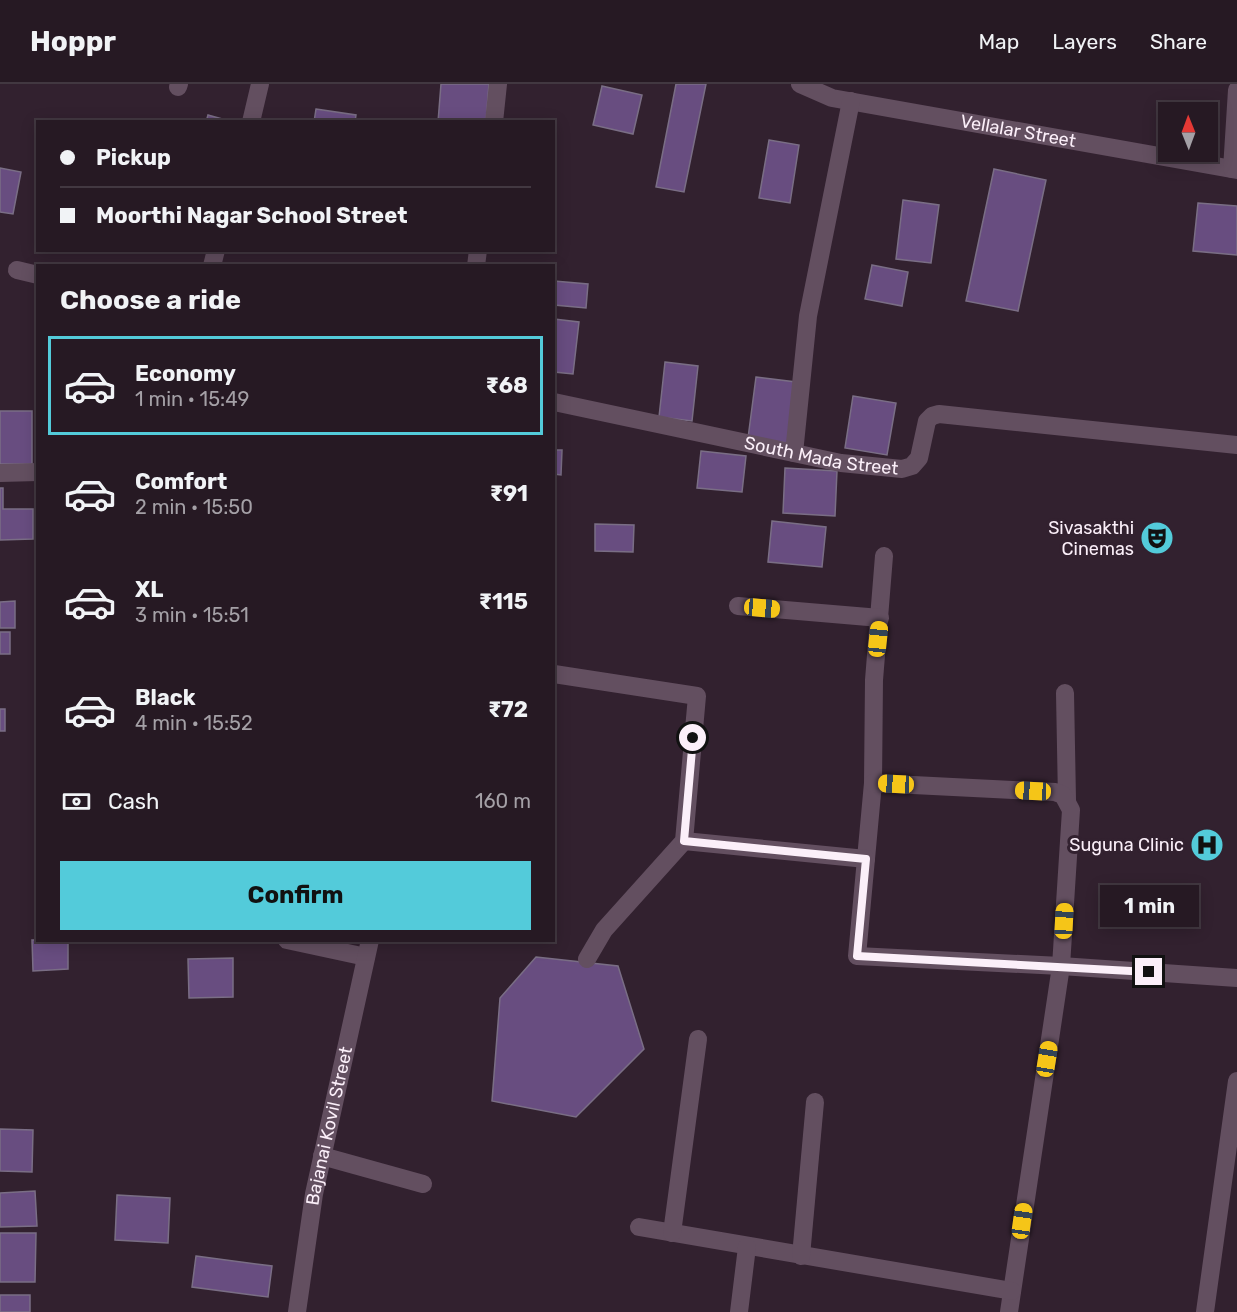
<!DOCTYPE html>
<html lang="en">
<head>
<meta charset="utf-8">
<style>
	:root { --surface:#261923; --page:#322630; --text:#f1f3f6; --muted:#a4a0a6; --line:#423841; --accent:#53cbda }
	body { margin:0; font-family:Rubik,sans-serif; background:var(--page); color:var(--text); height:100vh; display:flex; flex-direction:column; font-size:22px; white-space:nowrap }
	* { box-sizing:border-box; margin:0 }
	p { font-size:20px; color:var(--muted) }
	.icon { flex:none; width:33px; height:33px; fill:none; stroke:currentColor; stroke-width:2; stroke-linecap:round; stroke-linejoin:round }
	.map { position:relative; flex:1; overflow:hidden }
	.details { position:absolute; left:36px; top:180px; width:519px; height:678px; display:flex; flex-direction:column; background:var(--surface); border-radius:0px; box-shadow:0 3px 15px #0003,0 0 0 2px var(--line) }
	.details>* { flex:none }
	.guide { position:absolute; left:36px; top:36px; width:519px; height:132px; border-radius:0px; box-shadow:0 3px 15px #0003,0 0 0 2px var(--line); display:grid; align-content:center; height:132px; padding:0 24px; background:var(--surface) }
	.needle { width:39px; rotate:359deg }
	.buttons { position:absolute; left:1158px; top:18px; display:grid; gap:12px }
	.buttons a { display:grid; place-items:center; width:60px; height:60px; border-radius:0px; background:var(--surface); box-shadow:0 3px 15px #0003,0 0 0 2px var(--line); font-size:30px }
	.end { position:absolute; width:27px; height:27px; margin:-14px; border:8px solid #fbeff9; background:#111; box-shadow:0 0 0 3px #111 }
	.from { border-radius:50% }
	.bubble { position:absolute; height:42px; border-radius:0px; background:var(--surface); box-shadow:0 3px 15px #0003,0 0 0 2px var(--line); font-size:20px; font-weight:700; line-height:42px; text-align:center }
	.car { position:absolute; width:18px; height:36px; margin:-18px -9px; border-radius:8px; box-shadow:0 0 4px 2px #0007; background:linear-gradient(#f5c518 24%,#345 0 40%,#f5c518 0 76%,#345 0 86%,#f5c518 0) }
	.guide b { display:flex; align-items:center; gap:21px; height:57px; font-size:22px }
	.guide b+b { border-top:2px solid var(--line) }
	.guide i { width:15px; height:15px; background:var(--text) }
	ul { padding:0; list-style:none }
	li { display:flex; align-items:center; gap:18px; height:99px; margin:0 12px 9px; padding:0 12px; border:3px solid transparent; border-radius:0px }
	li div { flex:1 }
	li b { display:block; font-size:22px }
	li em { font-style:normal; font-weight:700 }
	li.on { border-color:var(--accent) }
	li>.icon { width:54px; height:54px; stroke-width:1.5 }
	h2 { padding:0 24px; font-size:27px; line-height:72px }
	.pay { display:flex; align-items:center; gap:15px; height:66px; padding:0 24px; font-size:22px }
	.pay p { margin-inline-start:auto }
	.action { display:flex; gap:12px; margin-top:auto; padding:12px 24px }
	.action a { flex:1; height:69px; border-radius:0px; background:var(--accent); color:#111; font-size:24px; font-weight:700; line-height:69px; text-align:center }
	header { display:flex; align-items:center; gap:36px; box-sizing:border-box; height:84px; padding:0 30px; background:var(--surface); border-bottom:2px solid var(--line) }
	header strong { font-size:28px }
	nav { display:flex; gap:33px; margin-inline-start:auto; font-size:21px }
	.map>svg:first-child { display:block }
	.building { fill:#684d80; stroke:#7a6e85; stroke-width:1.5 }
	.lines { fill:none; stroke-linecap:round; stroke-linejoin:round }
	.street { stroke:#634f60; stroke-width:18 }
	.route { stroke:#fbeff9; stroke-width:8 }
	.labels { text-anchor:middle; stroke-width:6; stroke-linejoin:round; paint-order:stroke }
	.street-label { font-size:18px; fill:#fbeff9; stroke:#32212f }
	.poi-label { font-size:18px; fill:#fbeff9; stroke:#32212f; text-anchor:end }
</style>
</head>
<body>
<header>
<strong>Hoppr</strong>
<nav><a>Map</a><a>Layers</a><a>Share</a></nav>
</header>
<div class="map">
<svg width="1237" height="1228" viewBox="0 0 1237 1228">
	<rect width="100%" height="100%" fill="#32212f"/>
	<path class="building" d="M441 0H489L486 38H438Z
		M676 0H706L684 108 656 103Z
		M602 2 642 11 633 50 593 41Z
		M316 25 356 31 355 38H314Z
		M208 31 233 38H206Z
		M769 56 799 61 790 119 759 114Z
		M0 84 21 88 13 130 0 128Z
		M994 85 1046 96 1018 227 966 217Z
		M903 116 939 121 931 179 896 175Z
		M1198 119 1237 122V171L1193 167Z
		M872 181 908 188 902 222 865 215Z
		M554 197 588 200 586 224 554 221Z
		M554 235 579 238 573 290 554 288Z
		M665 278 698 282 692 337 659 333Z
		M756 293 796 298 788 359 748 354Z
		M853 312 896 319 887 371 845 364Z
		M0 327H32V380H0Z
		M554 366H562L561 391 554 390Z
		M701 367 746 372 742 408 697 404Z
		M785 384 837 387 835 432 783 429Z
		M0 404H3V425H33V455L0 456Z
		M772 437 826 443 822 483 768 478Z
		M595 440 634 441 633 468 595 467Z
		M15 517V544H0V518Z
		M0 548H10V570H0Z
		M0 625H5V647H0Z
		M32 856H68V885L33 887Z
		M536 873 618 882 644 965 576 1033 492 1017 500 914Z
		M233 874V913L189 914 188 875Z
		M0 1045 33 1046 32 1088 0 1087Z
		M35 1107 37 1142 0 1143V1109Z
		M117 1111 170 1114 168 1159 115 1156Z
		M0 1149H36L35 1198H0Z
		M196 1172 272 1182 268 1213 192 1203Z
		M0 1211H30V1228H0Z"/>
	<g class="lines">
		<g class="street">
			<path id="s1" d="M800 0 832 14 1237 86"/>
			<path d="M178 3 179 0"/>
			<path d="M251 38 260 0"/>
			<path d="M494 38 498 0"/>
			<path d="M1232 85 1237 6"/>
			<path d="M212 182 216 166"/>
			<path d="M476 182 478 166"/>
			<path d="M17 186 38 191"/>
			<path id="s2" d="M554 318 841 379 902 385 912 382 919 374 927 337 932 332 939 330 1237 361"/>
			<path d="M794 369 808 232 851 17"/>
			<path d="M0 389 38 388"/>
			<path d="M884 472 874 596 873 699 857 872 1061 882 1237 894"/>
			<path d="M738 522 880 534"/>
			<path d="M554 590 697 612 684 757 604 846 587 875"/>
			<path d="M1065 609 1067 716"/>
			<path d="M873 699 1055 708 1063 711 1071 726 1061 882 1009 1228"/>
			<path d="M684 757 866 775"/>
			<path d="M287 856 366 873"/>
			<path d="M322 1072 423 1100"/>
			<path d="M639 1143 1012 1207"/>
			<path d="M672 1149 698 955"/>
			<path d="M801 1172 815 1018"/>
			<path id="s3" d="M297 1228 314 1110 370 856"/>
			<path d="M739 1228 747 1163"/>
			<path d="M1205 1228 1237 997"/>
		</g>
	</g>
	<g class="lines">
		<path class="route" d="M693 654 684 757 866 775 857 872 1149 888"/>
	</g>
	<defs>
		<symbol id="theatre-disc" viewBox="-11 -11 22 22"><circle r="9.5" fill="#53cbda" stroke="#32212f"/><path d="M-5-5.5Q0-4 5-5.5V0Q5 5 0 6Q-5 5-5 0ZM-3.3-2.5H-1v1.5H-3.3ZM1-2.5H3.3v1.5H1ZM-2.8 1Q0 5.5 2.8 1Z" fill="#111"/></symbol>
		<symbol id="hospital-disc" viewBox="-11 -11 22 22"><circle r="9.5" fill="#53cbda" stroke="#32212f"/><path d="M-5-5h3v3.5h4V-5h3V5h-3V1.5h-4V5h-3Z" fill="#111"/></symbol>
	</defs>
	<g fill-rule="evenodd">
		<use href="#theatre-disc" x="1138" y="435" width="38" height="38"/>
		<use href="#hospital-disc" x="1188" y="742" width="38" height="38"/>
	</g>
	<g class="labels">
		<g class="street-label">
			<text dy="6" stroke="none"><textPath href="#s1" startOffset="224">Vellalar Street</textPath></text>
			<text dy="6" stroke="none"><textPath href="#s2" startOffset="273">South Mada Street</textPath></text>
			<text dy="6" stroke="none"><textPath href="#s3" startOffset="189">Bajanai Kovil Street</textPath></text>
		</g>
		<g class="poi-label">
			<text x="1134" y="450">Sivasakthi<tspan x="1134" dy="21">Cinemas</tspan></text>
			<text x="1184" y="767">Suguna Clinic</text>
		</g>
	</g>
</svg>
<div class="buttons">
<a><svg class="needle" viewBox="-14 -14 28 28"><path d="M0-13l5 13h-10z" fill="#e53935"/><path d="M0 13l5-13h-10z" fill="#a4a0a6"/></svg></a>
</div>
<i class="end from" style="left:693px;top:654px"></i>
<i class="end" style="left:1149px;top:888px"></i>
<div class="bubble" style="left:1100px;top:801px;width:99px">1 min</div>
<i class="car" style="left:762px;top:524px;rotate:95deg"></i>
<i class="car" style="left:878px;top:555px;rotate:6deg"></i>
<i class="car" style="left:896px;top:700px;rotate:273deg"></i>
<i class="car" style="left:1033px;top:707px;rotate:273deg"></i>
<i class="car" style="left:1064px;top:837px;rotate:3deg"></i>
<i class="car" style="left:1047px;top:975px;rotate:9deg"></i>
<i class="car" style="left:1022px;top:1137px;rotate:8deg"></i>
<div class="guide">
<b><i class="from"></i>Pickup</b>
<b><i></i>Moorthi Nagar School Street</b>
</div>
<section class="details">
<h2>Choose a ride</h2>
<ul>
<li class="on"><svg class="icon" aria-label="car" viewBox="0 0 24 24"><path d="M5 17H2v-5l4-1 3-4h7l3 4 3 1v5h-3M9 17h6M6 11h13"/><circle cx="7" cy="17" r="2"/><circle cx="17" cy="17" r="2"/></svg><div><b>Economy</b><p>1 min · 15:49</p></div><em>₹68</em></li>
<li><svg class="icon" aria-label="car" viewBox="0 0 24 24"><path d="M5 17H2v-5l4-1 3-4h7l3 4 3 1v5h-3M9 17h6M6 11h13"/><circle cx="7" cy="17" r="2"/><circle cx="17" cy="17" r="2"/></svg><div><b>Comfort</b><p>2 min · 15:50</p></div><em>₹91</em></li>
<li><svg class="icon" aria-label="car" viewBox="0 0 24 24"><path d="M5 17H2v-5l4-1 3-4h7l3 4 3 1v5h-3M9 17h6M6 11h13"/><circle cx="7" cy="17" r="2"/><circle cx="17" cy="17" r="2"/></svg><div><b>XL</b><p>3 min · 15:51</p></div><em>₹115</em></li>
<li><svg class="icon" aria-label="car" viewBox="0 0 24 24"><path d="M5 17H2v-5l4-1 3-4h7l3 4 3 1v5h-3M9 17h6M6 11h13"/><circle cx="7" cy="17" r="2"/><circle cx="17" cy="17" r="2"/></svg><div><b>Black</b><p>4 min · 15:52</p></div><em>₹72</em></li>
</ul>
<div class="pay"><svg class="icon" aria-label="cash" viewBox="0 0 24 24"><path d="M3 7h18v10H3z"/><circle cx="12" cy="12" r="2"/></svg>Cash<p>160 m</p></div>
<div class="action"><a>Confirm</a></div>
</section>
</div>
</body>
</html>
